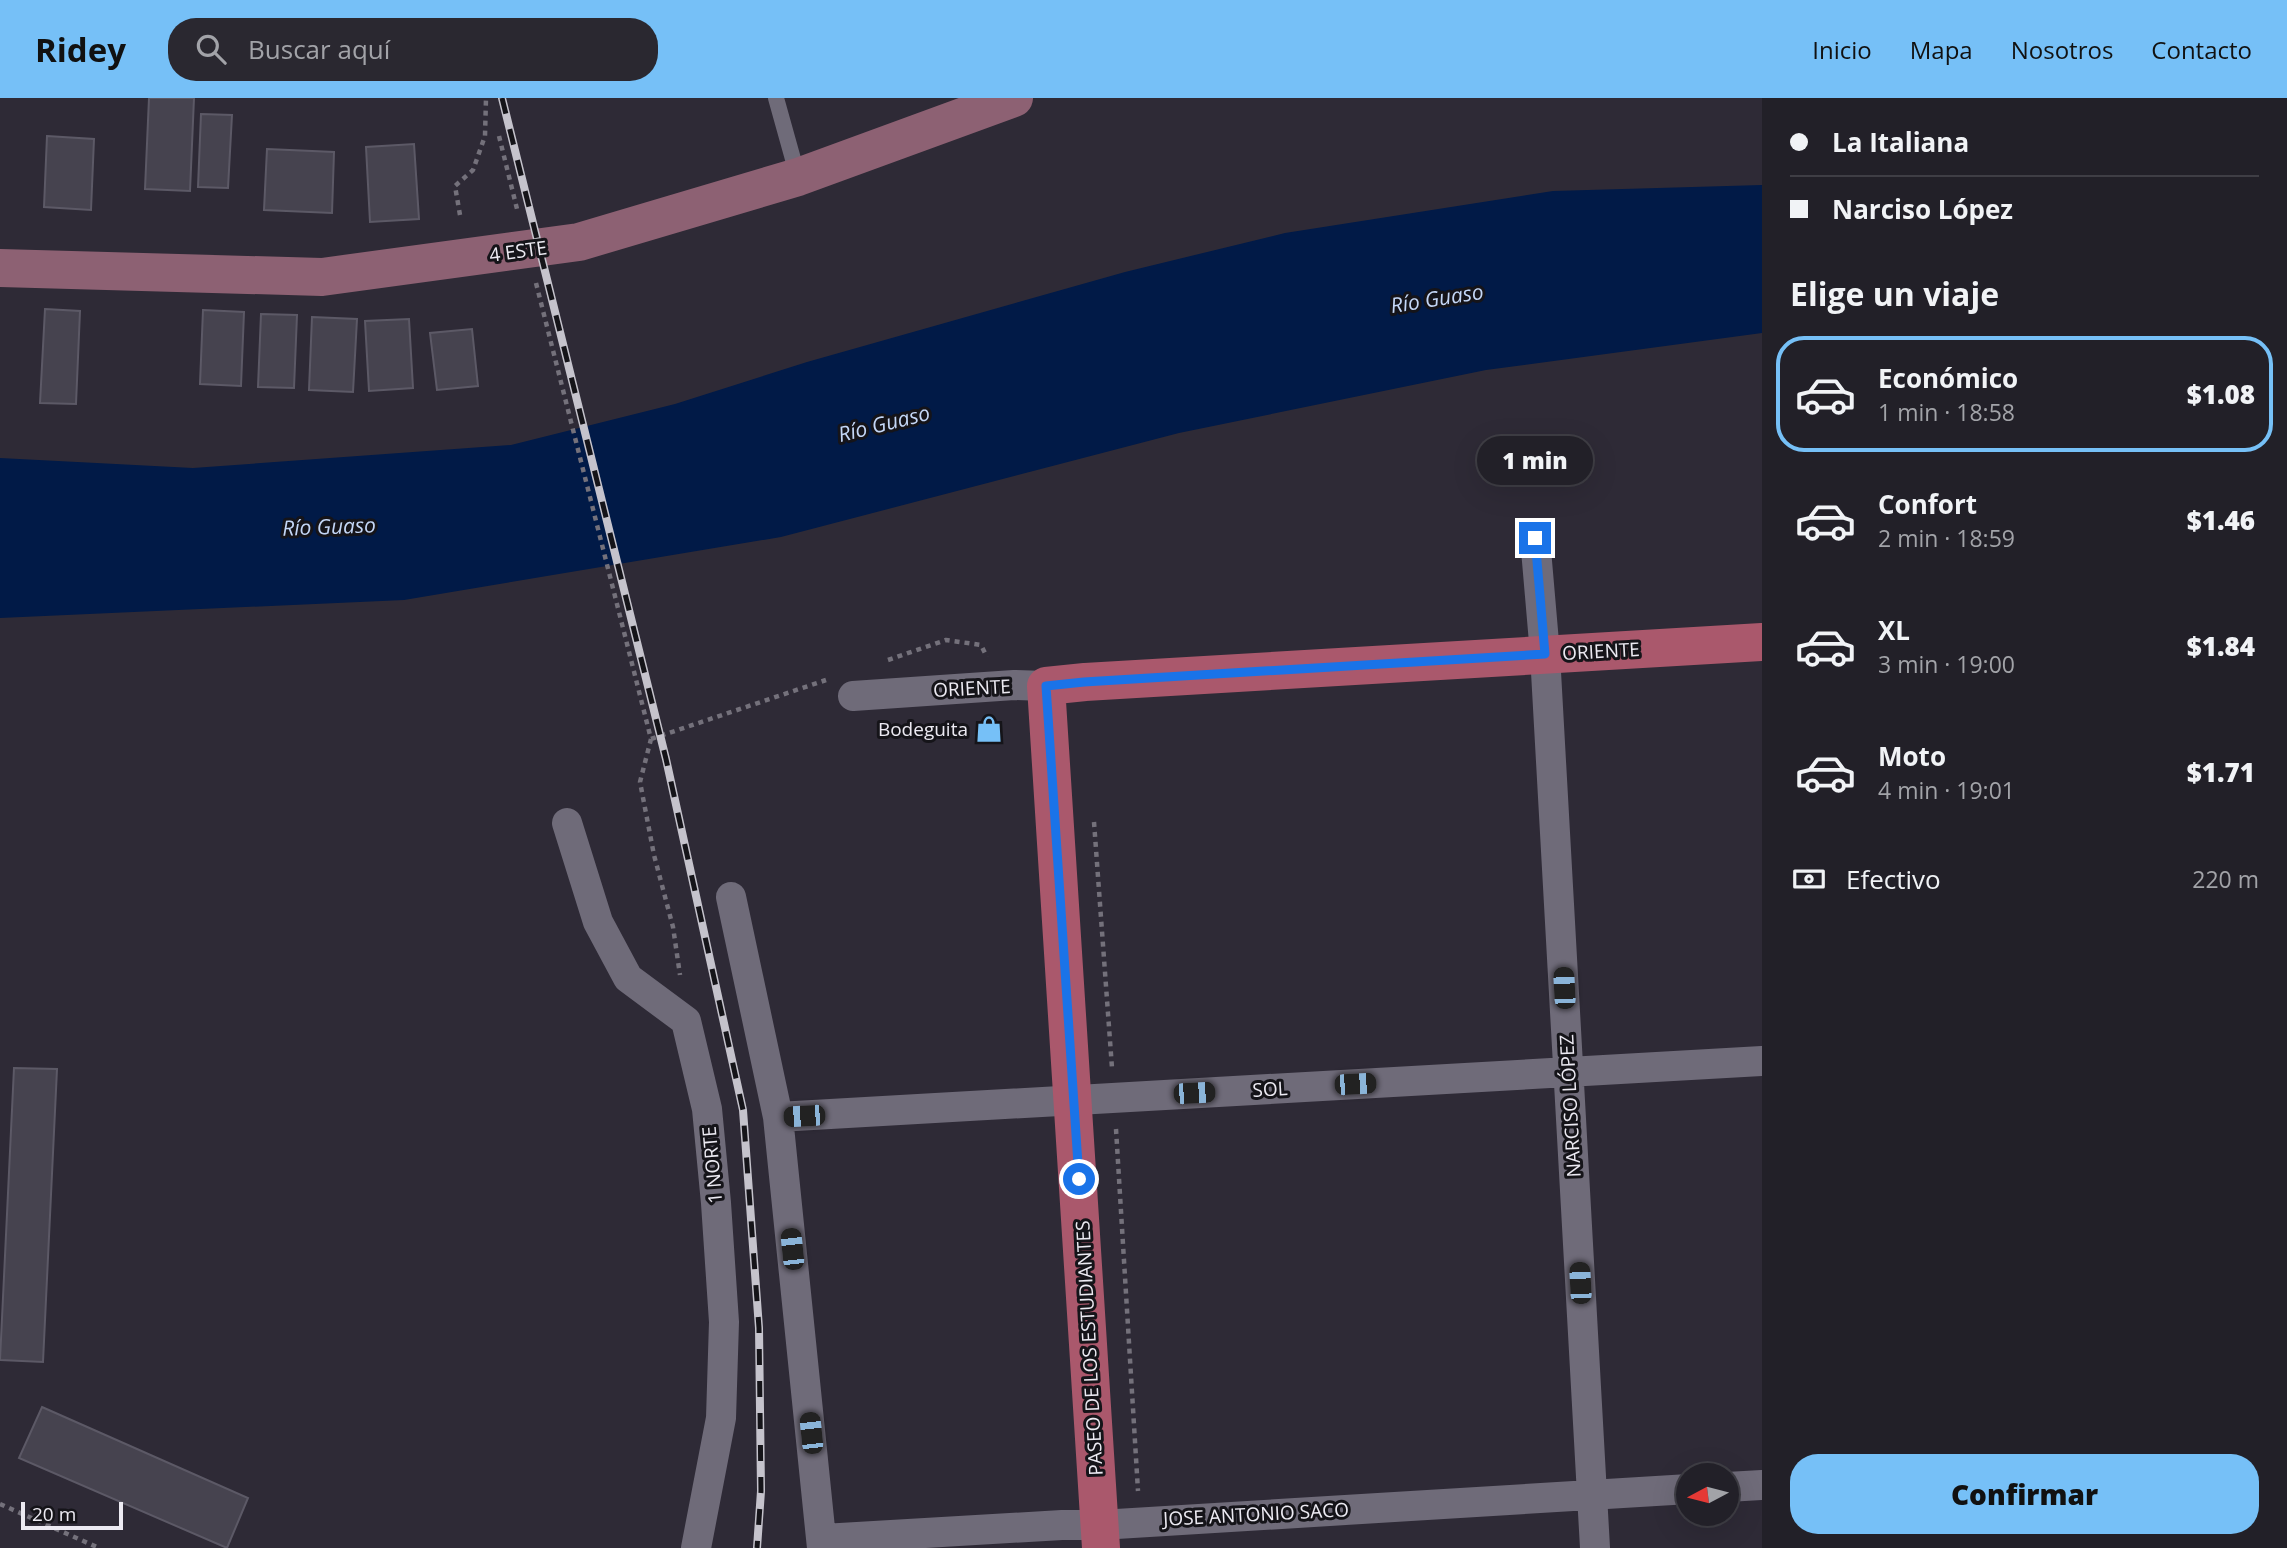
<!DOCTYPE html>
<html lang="es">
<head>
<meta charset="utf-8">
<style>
	:root { --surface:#222028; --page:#2a2830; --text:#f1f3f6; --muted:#a2a3a8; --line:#3f3e45; --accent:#76c0f7 }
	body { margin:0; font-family:"Open Sans",sans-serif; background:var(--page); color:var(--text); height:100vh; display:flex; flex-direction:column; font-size:26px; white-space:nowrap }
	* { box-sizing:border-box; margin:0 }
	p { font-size:23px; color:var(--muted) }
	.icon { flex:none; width:38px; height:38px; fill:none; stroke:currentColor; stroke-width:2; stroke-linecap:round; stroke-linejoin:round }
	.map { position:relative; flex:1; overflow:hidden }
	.drawer { display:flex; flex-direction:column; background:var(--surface); width:525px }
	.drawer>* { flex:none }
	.hud { display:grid; align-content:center; height:154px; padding:0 28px; background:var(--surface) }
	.needle { width:46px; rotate:263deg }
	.fabs { position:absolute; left:1676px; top:1365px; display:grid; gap:14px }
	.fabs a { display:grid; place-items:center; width:63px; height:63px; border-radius:50%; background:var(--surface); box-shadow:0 7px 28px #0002,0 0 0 2px var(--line); font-size:35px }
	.scale { position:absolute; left:21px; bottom:18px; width:102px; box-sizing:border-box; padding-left:7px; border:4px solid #eceaf2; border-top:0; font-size:19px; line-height:24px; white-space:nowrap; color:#eceaf2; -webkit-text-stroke:5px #151419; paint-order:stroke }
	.end { position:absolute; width:32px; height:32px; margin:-16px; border:9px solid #1a73e8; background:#fff; box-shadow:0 0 0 4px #fff }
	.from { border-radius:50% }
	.bubble { position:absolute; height:49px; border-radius:24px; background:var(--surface); box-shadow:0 7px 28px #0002,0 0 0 2px var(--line); font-size:23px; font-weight:800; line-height:49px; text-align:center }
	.car { position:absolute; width:21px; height:42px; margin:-21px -10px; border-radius:9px; box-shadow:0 0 5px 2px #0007; background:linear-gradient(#222 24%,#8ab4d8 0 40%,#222 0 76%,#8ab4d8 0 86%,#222 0) }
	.hud b { display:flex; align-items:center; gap:24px; height:66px; font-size:26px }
	.hud b+b { border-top:2px solid var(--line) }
	.hud i { width:18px; height:18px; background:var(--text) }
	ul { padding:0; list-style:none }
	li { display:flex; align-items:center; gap:21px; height:116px; margin:0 14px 10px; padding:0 14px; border:4px solid transparent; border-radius:28px }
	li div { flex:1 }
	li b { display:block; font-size:26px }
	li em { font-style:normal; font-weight:800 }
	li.selected { border-color:var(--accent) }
	li>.icon { width:63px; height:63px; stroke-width:1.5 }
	h2 { padding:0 28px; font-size:32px; line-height:84px }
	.pay { display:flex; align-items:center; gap:18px; height:77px; padding:0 28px; font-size:26px }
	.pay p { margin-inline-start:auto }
	.primary-button { display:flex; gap:14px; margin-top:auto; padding:14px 28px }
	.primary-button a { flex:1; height:80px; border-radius:28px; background:var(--accent); color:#111; font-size:28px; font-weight:800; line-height:80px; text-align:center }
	header { display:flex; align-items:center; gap:42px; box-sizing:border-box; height:98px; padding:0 35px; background:var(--accent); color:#111 }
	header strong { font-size:33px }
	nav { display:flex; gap:38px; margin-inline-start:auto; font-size:24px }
	.search { width:490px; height:63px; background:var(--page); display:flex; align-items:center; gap:18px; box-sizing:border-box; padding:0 24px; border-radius:28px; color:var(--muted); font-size:26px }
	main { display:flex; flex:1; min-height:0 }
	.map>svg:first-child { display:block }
	.water { fill:#011a47 }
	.building { fill:#46434f; stroke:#5c5966; stroke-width:2 }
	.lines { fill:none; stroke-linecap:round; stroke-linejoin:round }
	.path { stroke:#74717b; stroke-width:4.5; stroke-dasharray:5 5; stroke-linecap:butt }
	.lane { stroke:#6f6b79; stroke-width:16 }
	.street { stroke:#6f6b79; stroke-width:30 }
	.secondary { stroke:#8d6173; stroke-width:38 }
	.primary { stroke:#aa586c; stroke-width:38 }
	.rail-casing { stroke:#c5c3cc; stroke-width:8 }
	.rail { stroke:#151419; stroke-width:5; stroke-dasharray:16; stroke-linecap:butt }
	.route { stroke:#1a73e8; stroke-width:9 }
	.labels { text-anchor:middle; stroke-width:6; stroke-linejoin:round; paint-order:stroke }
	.street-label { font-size:19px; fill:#eceaf2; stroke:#151419 }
	.poi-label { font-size:19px; fill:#eceaf2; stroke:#151419; text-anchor:end }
	.water-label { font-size:21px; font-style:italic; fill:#c4d7f7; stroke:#151419 }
</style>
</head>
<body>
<header>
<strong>Ridey</strong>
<div class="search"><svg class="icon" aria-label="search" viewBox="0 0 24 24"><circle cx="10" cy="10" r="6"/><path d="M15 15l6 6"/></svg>Buscar aquí</div>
<nav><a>Inicio</a><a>Mapa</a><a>Nosotros</a><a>Contacto</a></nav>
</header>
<main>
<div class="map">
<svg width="1762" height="1450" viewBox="0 0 1762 1450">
	<rect width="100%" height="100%" fill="#2e2a36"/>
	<path class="water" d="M1762 87V235L1486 272 1179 335 781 439 404 502 0 520V360L193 370 511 347 675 306 807 264 1125 174 1285 135 1553 93Z"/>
	<path class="building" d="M149 0H194L190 93 145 91Z
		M201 16 232 17 228 90 198 89Z
		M47 38 94 41 91 112 44 109Z
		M414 46 419 121 370 124 366 49Z
		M267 51 334 54 332 115 264 112Z
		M45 211 80 213 76 306 40 305Z
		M203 212 244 214 241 288 200 286Z
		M261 216 297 217 294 290 258 289Z
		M312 219 357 221 353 294 309 292Z
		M409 221 413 290 369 293 365 223Z
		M472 231 478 288 437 292 430 235Z
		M14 970 57 971 43 1264 0 1262Z
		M42 1309 248 1400 227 1450 19 1360Z"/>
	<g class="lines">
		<path class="path" d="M499 38 518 115
			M460 117 455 88 473 72 485 38 486 0
			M536 185 651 641 640 684 654 757 673 829 680 877
			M888 562 946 542 981 547 987 559
			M651 641 826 582
			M1094 724 1112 970
			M1116 1031 1138 1393
			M0 1406 99 1450"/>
		<path class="lane" d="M776 0 798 79"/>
		<path class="street" d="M1535 440 1545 556 1595 1450
			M853 598 1014 587 1046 588
			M567 725 598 824 628 880 686 923 707 1011 716 1105 724 1224 721 1320 696 1450
			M731 799 778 1019 822 1450
			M778 1019 1762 963
			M1727 1389 1762 1387
			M823 1441 1062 1427H1100L1689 1391"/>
		<path class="secondary" d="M0 170 322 179 579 144 798 79 1014 0"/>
		<path class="primary" d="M1101 1450 1046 588 1085 584 1762 544"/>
		<defs>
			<path id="rail" d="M502 0 666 661 743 1012 759 1230 761 1393 757 1450"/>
		</defs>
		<use href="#rail" class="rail-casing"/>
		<use href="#rail" class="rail"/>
	</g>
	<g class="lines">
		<path class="route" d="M1079 1081 1046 588 1084 584 1545 556 1535 440"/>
	</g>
	<defs>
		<symbol id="shop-bare" viewBox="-9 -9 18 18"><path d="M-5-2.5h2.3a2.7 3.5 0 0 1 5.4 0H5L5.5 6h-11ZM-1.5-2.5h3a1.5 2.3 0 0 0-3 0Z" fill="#76c0f7" stroke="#151419" stroke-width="2.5" paint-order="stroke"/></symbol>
	</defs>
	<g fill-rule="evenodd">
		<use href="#shop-bare" x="970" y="612" width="38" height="38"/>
	</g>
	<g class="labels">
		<g class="street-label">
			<text transform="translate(518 153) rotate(-8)" y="7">4 ESTE</text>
			<text transform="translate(1601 553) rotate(-3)" y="7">ORIENTE</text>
			<text transform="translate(972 590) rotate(-3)" y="7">ORIENTE</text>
			<text transform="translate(1270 991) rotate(-3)" y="7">SOL</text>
			<text transform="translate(1570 1008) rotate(-93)" y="7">NARCISO LÓPEZ</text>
			<text transform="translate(712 1067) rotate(-95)" y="7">1 NORTE</text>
			<text transform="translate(1089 1250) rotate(-93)" y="7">PASEO DE LOS ESTUDIANTES</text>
			<text transform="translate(1256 1416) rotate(-3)" y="7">JOSE ANTONIO SACO</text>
		</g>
		<g class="poi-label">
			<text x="968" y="638">Bodeguita</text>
		</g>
		<g class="water-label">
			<text transform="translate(1437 201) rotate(-9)" y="7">Río Guaso</text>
			<text transform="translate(884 326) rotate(-14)" y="7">Río Guaso</text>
			<text transform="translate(329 429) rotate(-2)" y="7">Río Guaso</text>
		</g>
	</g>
</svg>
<div class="fabs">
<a><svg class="needle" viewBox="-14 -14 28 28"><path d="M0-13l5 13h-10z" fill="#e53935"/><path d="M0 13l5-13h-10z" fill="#a2a3a8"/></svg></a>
</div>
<div class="scale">20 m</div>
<i class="end from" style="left:1079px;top:1081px"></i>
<i class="end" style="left:1535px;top:440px"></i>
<div class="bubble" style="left:1477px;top:338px;width:116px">1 min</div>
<i class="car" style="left:1564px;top:890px;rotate:357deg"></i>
<i class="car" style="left:1355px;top:986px;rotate:87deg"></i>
<i class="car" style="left:1194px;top:995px;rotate:87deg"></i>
<i class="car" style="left:804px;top:1018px;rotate:267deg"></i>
<i class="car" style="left:792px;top:1151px;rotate:354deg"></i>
<i class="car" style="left:1580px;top:1185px;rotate:357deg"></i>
<i class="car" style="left:811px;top:1335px;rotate:354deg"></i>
</div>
<section class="drawer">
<div class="hud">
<b><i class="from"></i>La Italiana</b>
<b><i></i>Narciso López</b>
</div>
<h2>Elige un viaje</h2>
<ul>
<li class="selected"><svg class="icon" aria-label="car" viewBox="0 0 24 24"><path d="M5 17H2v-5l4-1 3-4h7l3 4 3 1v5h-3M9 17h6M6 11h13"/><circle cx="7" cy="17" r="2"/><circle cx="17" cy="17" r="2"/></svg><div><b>Económico</b><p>1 min · 18:58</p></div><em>$1.08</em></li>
<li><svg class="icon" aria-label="car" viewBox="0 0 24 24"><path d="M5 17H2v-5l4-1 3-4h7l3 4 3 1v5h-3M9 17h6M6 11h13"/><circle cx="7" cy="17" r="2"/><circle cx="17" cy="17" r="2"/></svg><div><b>Confort</b><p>2 min · 18:59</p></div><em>$1.46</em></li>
<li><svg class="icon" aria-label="car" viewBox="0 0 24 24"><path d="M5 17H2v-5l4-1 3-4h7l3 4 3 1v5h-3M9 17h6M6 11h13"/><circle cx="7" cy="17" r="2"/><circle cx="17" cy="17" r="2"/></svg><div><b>XL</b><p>3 min · 19:00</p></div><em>$1.84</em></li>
<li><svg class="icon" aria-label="car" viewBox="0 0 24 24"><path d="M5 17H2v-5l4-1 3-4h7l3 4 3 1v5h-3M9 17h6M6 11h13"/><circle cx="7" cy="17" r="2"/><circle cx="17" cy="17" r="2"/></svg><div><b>Moto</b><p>4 min · 19:01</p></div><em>$1.71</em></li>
</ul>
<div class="pay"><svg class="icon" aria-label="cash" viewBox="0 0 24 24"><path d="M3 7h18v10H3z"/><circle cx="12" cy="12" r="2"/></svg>Efectivo<p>220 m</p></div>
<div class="primary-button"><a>Confirmar</a></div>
</section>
</main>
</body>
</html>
